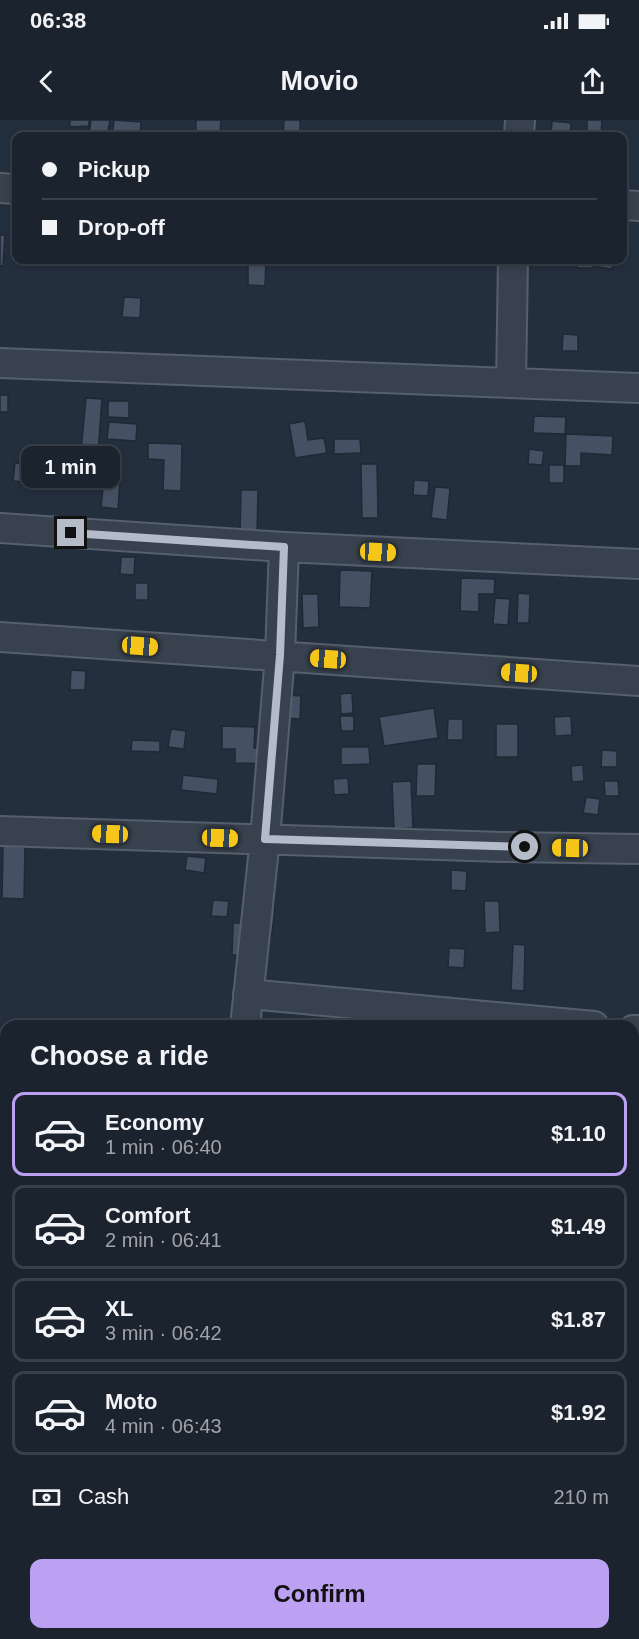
<!DOCTYPE html>
<html lang="en">
<head>
<meta charset="utf-8">
<style>
	:root { --surface:#1b232e; --page:#242b36; --text:#f1f3f6; --muted:#a0a4aa; --line:#39404a; --accent:#bca0f2 }
	body { margin:0; font-family:Arial,sans-serif; background:var(--page); color:var(--text); height:100vh; display:flex; flex-direction:column; font-size:22px; white-space:nowrap }
	* { box-sizing:border-box; margin:0 }
	p { font-size:20px; color:var(--muted) }
	.icon { flex:none; width:33px; height:33px; fill:none; stroke:currentColor; stroke-width:2; stroke-linecap:round; stroke-linejoin:round }
	.map { position:relative; flex:1; overflow:hidden }
	.side { position:absolute; left:0px; top:900px; width:639px; height:620px; display:flex; flex-direction:column; background:var(--surface); border-radius:18px 18px 0 0; box-shadow:0 3px 9px #0003,0 0 0 2px var(--line) }
	.side>* { flex:none }
	.hud { position:absolute; left:12px; top:12px; width:615px; height:132px; border-radius:12px; box-shadow:0 3px 9px #0003,0 0 0 2px var(--line); display:grid; align-content:center; height:132px; padding:0 30px; background:var(--surface) }
	.end { position:absolute; width:27px; height:27px; margin:-14px; border:8px solid #b4bcc9; background:#111; box-shadow:0 0 0 3px #111 }
	.from { border-radius:50% }
	.bubble { position:absolute; height:42px; border-radius:12px; background:var(--surface); box-shadow:0 3px 9px #0003,0 0 0 2px var(--line); font-size:20px; font-weight:600; line-height:42px; text-align:center }
	.car { position:absolute; width:18px; height:36px; margin:-18px -9px; border-radius:8px; box-shadow:0 0 4px 2px #0007; background:linear-gradient(#f5c518 24%,#345 0 40%,#f5c518 0 76%,#345 0 86%,#f5c518 0) }
	.hud b { display:flex; align-items:center; gap:21px; height:57px; font-size:22px }
	.hud b+b { border-top:2px solid var(--line) }
	.hud i { width:15px; height:15px; background:var(--text) }
	ul { padding:0; list-style:none }
	li { display:flex; align-items:center; gap:18px; height:84px; margin:0 12px 9px; padding:0 18px; border:3px solid var(--line); border-radius:12px }
	li div { flex:1 }
	li b { display:block; font-size:22px }
	li em { font-style:normal; font-weight:600 }
	li.current { border-color:var(--accent) }
	li>.icon { width:54px; height:54px; stroke-width:1.5 }
	h2 { padding:0 30px; font-size:27px; line-height:72px }
	.pay { display:flex; align-items:center; gap:15px; height:66px; padding:0 30px; font-size:22px }
	.pay p { margin-inline-start:auto }
	.primary-button { display:flex; gap:12px; margin-top:auto; padding:12px 30px }
	.primary-button a { flex:1; height:69px; border-radius:12px; background:var(--accent); color:#111; font-size:24px; font-weight:600; line-height:69px; text-align:center }
	.status { display:flex; justify-content:space-between; align-items:center; height:42px; padding:0 30px; background:var(--surface); direction:ltr }
	.status svg { height:16px; fill:currentColor }
	header { display:flex; justify-content:space-between; align-items:center; height:78px; padding:0 30px; background:var(--surface); font-size:27px; font-weight:600 }
	.map>svg:first-child { display:block }
	.building { fill:#455162; stroke:#1f2835; stroke-width:1.5 }
	.lines { fill:none; stroke-linecap:round; stroke-linejoin:round }
	.street-casing { stroke:#565f6c; stroke-width:32 }
	.street { stroke:#38414e; stroke-width:28 }
	.route { stroke:#b4bcc9; stroke-width:8 }
</style>
</head>
<body>
<div class="status"><b>06:38</b><svg viewBox="0 0 49 12"><path d="M0 12V9h3v3zM5 12V6h3v6zM10 12V3h3v9zM15 12V0h3v12zM26 1h20v11H26zM47 4h2v5h-2z"/></svg></div>
<header><svg class="icon" aria-label="back" viewBox="0 0 24 24"><path d="M15 5l-7 7 7 7"/></svg>Movio<svg class="icon" aria-label="share" viewBox="0 0 24 24"><path d="M12 15V3M7 8l5-5 5 5M5 13v7h14v-7"/></svg></header>
<div class="map">
<svg width="639" height="1519" viewBox="0 0 639 1519">
	<rect width="100%" height="100%" fill="#242f3e"/>
	<path class="building" d="M70 0H89V6L70 7Z
		M91 0H110L107 16H89Z
		M114 0 141 2 140 16H112Z
		M196 0H221L220 14 196 13Z
		M284 0H300V16H283Z
		M587 0H602L601 16H587Z
		M552 1 571 3 570 16H551Z
		M0 115H5L3 146H0Z
		M248 140H266L265 166 248 165Z
		M577 140H593V148H577Z
		M600 140H613L612 149 598 147Z
		M124 177 141 178 140 198 122 197Z
		M563 214 578 215V231H562Z
		M0 275H8V292H0Z
		M86 278 102 279 98 333 81 331Z
		M108 281H129V298L108 297Z
		M534 296 566 297 565 314 533 313Z
		M305 301 308 320 324 318 327 333 295 338 289 304Z
		M109 302 137 304 136 321 107 319Z
		M566 314 613 316 612 335 581 333V346H565Z
		M334 319H360L361 333 334 334Z
		M148 323 182 324 181 371 163 370 164 340 148 339Z
		M529 329 544 331 542 345 528 344Z
		M15 343 41 345 40 363 13 361Z
		M361 344H377L378 398H362Z
		M549 345H564V363H549Z
		M104 359 120 360 118 389 101 387Z
		M414 360 429 361 428 376 413 375Z
		M435 367 450 368 447 400 431 398Z
		M241 370H258L257 416 240 415Z
		M121 437H135L134 455 120 454Z
		M340 450 372 451 370 488 339 487Z
		M461 458 495 459 494 474H479V492L460 491Z
		M135 463H148V480H135Z
		M518 473 530 474 529 503H517Z
		M302 474H318L319 507 303 508Z
		M495 478 510 479 508 505 493 504Z
		M71 550 86 551 85 570H70Z
		M352 573 353 593 341 594 340 574Z
		M287 575 301 576 300 599 286 598Z
		M434 588 438 618 384 626 379 597Z
		M340 596H354V611H341Z
		M571 596 572 615 555 616 554 597Z
		M448 599H463V620H447Z
		M496 604H518V637H496Z
		M222 606 255 607 254 628H286V644L235 643V629H222Z
		M171 609 186 611 184 629 168 627Z
		M132 620 160 621V632L131 631Z
		M341 627H369L370 644 341 645Z
		M602 630 617 631V647H601Z
		M417 644H436L435 676H416Z
		M583 645 584 661 572 662 571 646Z
		M183 655 218 659 217 674 181 670Z
		M348 658 349 674 334 675 333 659Z
		M411 661 413 708 394 709 392 662Z
		M604 661H618L619 676H605Z
		M586 677 600 679 598 695 583 693Z
		M3 726 25 727 24 779 2 778Z
		M187 736 206 738 204 753 185 750Z
		M451 750 467 751 466 771 451 770Z
		M213 780 229 781 227 797 211 796Z
		M484 781H499L500 812 485 813Z
		M261 788 275 789 272 812 258 811Z
		M233 803H245L244 835H232Z
		M513 824 525 825 524 871 511 870Z
		M449 828 465 829 464 848 448 847Z
		M0 945 6 946V975H0Z
		M19 1514H35V1519H18Z
		M53 1514H81L80 1519H53Z
		M96 1514H128V1519H96Z
		M600 1514H629V1519H599Z"/>
	<g class="lines">
		<defs>
			<path id="street" d="M519 16 520 0
				M0 68 16 69
				M622 85 639 86
				M0 243 639 268
				M511 263 513 140
				M0 408 284 427 639 444
				M0 517 639 561
				M0 711 502 727 639 729
				M248 874 594 906
				M245 906 265 719 280 535 284 427
				M633 910H639
				M633 1034 639 1035
				M0 1192 6 1188
				M0 1428H6
				M633 1454H639"/>
		</defs>
		<use href="#street" class="street-casing"/>
		<use href="#street" class="street"/>
	</g>
	<g class="lines">
		<path class="route" d="M71 413 284 427 280 535 265 719 525 727"/>
	</g>
</svg>
<i class="end from" style="left:525px;top:727px"></i>
<i class="end" style="left:71px;top:413px"></i>
<div class="bubble" style="left:21px;top:326px;width:99px">1 min</div>
<i class="car" style="left:378px;top:432px;rotate:93deg"></i>
<i class="car" style="left:140px;top:526px;rotate:94deg"></i>
<i class="car" style="left:328px;top:539px;rotate:274deg"></i>
<i class="car" style="left:519px;top:553px;rotate:274deg"></i>
<i class="car" style="left:110px;top:714px;rotate:272deg"></i>
<i class="car" style="left:220px;top:718px;rotate:92deg"></i>
<i class="car" style="left:570px;top:728px;rotate:271deg"></i>
<div class="hud">
<b><i class="from"></i>Pickup</b>
<b><i></i>Drop-off</b>
</div>
<section class="side">
<h2>Choose a ride</h2>
<ul>
<li class="current"><svg class="icon" aria-label="car" viewBox="0 0 24 24"><path d="M5 17H2v-5l4-1 3-4h7l3 4 3 1v5h-3M9 17h6M6 11h13"/><circle cx="7" cy="17" r="2"/><circle cx="17" cy="17" r="2"/></svg><div><b>Economy</b><p>1 min · 06:40</p></div><em>$1.10</em></li>
<li><svg class="icon" aria-label="car" viewBox="0 0 24 24"><path d="M5 17H2v-5l4-1 3-4h7l3 4 3 1v5h-3M9 17h6M6 11h13"/><circle cx="7" cy="17" r="2"/><circle cx="17" cy="17" r="2"/></svg><div><b>Comfort</b><p>2 min · 06:41</p></div><em>$1.49</em></li>
<li><svg class="icon" aria-label="car" viewBox="0 0 24 24"><path d="M5 17H2v-5l4-1 3-4h7l3 4 3 1v5h-3M9 17h6M6 11h13"/><circle cx="7" cy="17" r="2"/><circle cx="17" cy="17" r="2"/></svg><div><b>XL</b><p>3 min · 06:42</p></div><em>$1.87</em></li>
<li><svg class="icon" aria-label="car" viewBox="0 0 24 24"><path d="M5 17H2v-5l4-1 3-4h7l3 4 3 1v5h-3M9 17h6M6 11h13"/><circle cx="7" cy="17" r="2"/><circle cx="17" cy="17" r="2"/></svg><div><b>Moto</b><p>4 min · 06:43</p></div><em>$1.92</em></li>
</ul>
<div class="pay"><svg class="icon" aria-label="cash" viewBox="0 0 24 24"><path d="M3 7h18v10H3z"/><circle cx="12" cy="12" r="2"/></svg>Cash<p>210 m</p></div>
<div class="primary-button"><a>Confirm</a></div>
</section>
</div>
</body>
</html>
